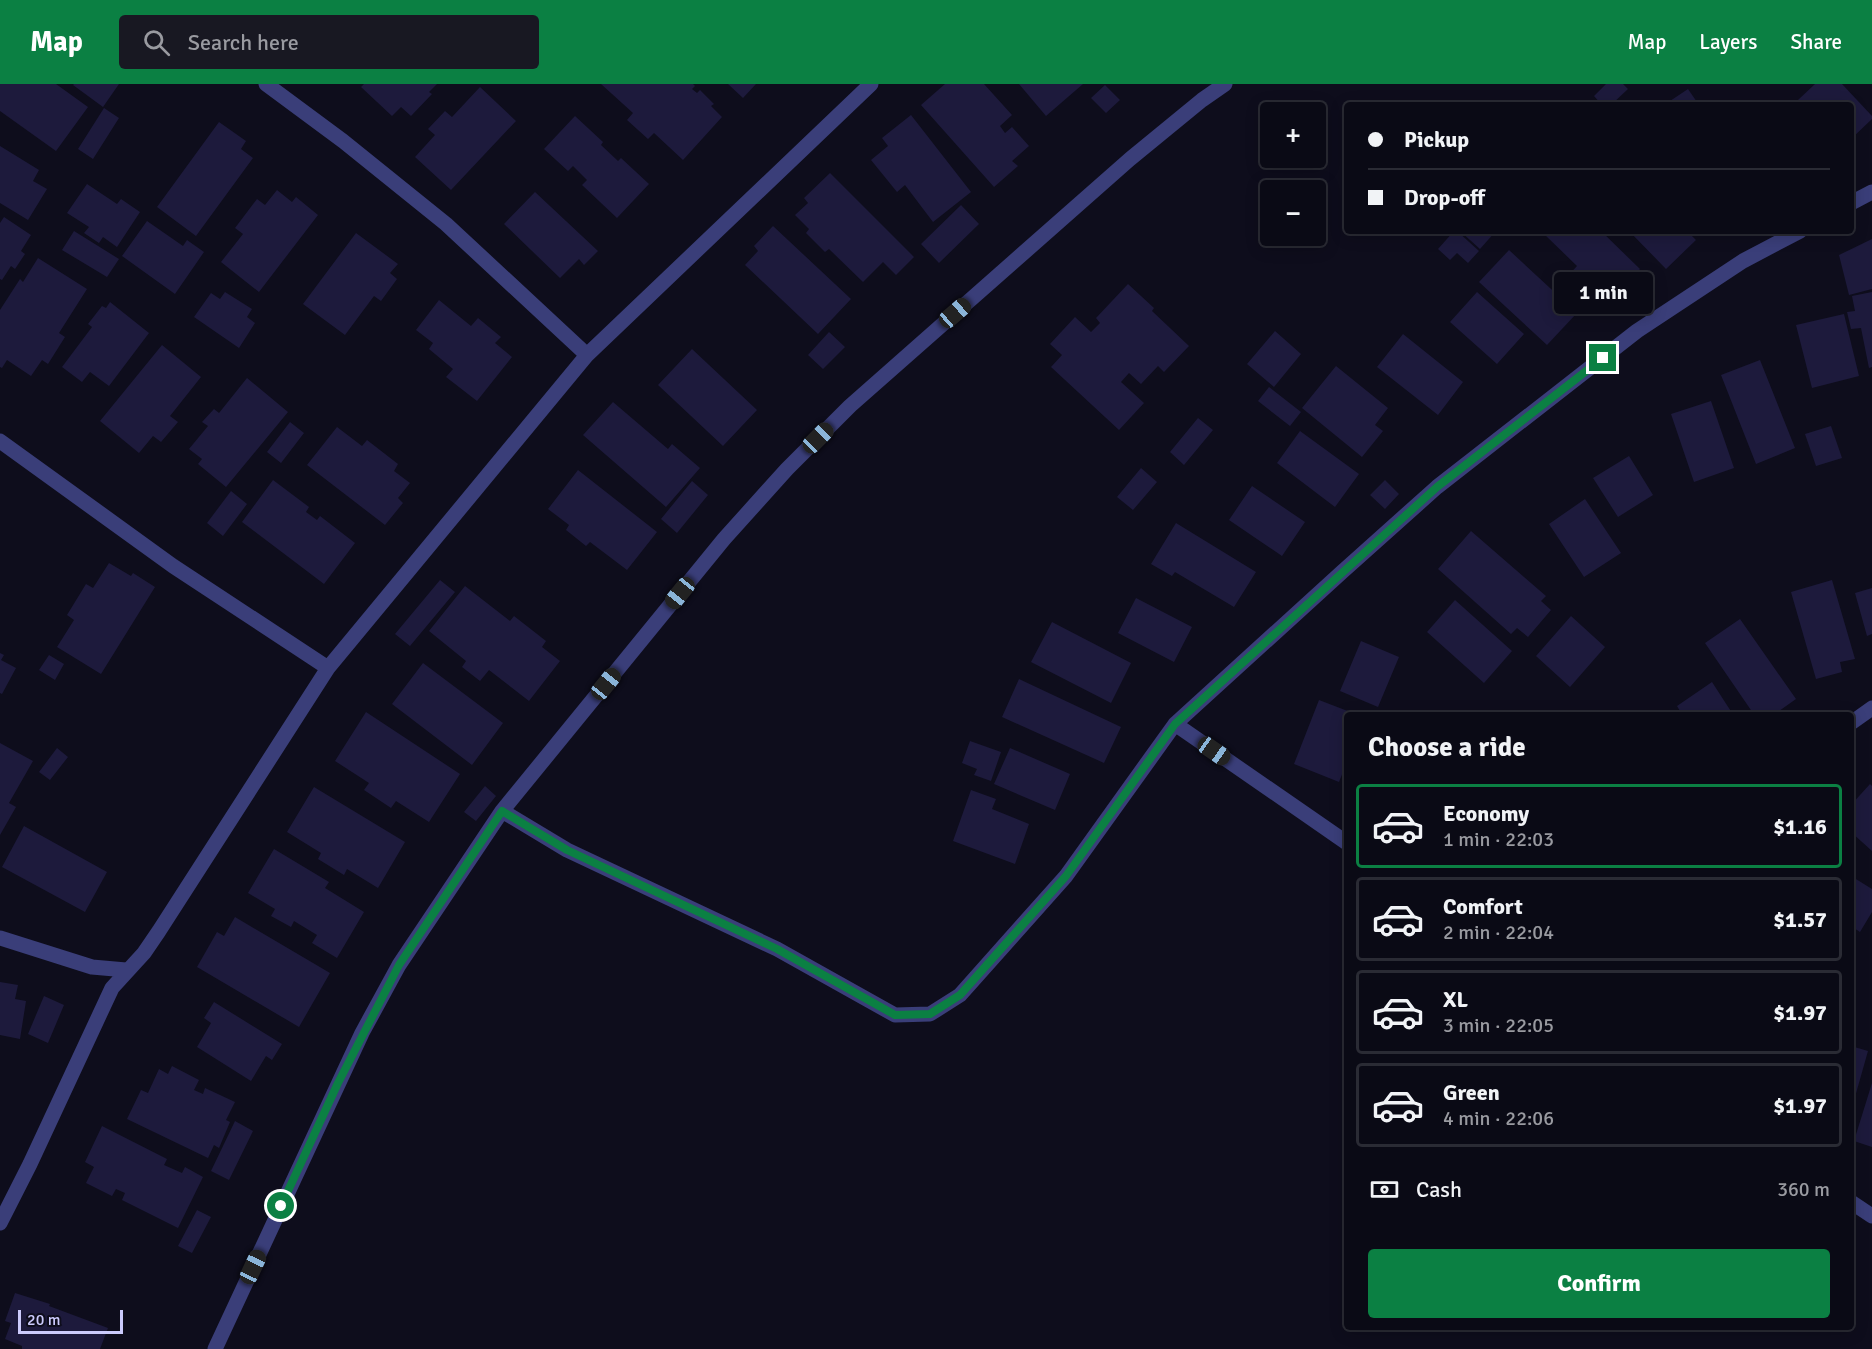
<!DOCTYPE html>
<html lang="en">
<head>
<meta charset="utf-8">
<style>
	:root { --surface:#0a0a15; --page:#181822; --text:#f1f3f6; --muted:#999aa0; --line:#2a2b34; --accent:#0b8043 }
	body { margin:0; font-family:Signika,sans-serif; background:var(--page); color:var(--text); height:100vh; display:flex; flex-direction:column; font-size:22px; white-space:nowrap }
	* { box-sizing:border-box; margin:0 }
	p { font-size:20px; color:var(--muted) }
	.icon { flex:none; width:33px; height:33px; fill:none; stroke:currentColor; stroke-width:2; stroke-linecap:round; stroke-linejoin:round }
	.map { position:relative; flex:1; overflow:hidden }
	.drawer { position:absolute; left:1344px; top:628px; width:510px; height:618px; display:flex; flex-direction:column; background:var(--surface); border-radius:6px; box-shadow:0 3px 15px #0003,0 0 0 2px var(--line) }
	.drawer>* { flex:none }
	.guide { position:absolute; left:1344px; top:18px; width:510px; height:132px; border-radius:6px; box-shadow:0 3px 15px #0003,0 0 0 2px var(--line); display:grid; align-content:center; height:132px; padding:0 24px; background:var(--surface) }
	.buttons { position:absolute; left:1260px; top:18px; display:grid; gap:12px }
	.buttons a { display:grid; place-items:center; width:66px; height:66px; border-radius:6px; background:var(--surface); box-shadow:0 3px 15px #0003,0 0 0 2px var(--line); font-size:30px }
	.scale { position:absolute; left:18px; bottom:15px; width:105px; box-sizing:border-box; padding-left:6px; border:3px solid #cccbfc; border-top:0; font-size:16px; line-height:21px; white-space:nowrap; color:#cccbfc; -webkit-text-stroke:4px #0e0d1c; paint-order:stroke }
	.end { position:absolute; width:27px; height:27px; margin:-14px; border:8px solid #0b8043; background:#fff; box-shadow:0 0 0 3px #fff }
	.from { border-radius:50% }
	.bubble { position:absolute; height:42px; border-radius:6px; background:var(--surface); box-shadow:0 3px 15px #0003,0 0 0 2px var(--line); font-size:20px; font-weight:800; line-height:42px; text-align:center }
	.car { position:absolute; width:18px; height:36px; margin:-18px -9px; border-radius:8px; box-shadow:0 0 4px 2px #0007; background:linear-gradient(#222 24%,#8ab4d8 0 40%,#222 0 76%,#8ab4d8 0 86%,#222 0) }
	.guide b { display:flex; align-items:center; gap:21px; height:57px; font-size:22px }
	.guide b+b { border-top:2px solid var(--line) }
	.guide i { width:15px; height:15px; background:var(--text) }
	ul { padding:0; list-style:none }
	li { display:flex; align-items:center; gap:18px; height:84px; margin:0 12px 9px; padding:0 12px; border:3px solid var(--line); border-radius:6px }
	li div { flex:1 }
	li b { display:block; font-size:22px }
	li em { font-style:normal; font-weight:800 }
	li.current { border-color:var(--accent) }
	li>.icon { width:54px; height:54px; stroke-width:1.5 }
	h2 { padding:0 24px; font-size:27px; line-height:72px }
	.pay { display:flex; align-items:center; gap:15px; height:66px; padding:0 24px; font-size:22px }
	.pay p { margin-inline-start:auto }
	.button { display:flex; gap:12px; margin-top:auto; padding:12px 24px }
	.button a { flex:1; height:69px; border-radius:6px; background:var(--accent); color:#fff; font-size:24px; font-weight:800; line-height:69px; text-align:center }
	header { display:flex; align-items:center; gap:36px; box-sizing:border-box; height:84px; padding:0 30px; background:var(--accent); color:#fff }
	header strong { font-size:28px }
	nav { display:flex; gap:33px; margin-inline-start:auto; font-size:21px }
	.search { width:420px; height:54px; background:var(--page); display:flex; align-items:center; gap:15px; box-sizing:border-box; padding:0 21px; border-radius:6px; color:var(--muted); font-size:22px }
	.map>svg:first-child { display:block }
	.building { fill:#1d1a3c }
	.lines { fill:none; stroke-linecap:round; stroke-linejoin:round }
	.minor { stroke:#3a3e79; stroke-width:15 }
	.route { stroke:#0b8043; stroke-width:8 }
</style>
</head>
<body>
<header>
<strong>Map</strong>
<div class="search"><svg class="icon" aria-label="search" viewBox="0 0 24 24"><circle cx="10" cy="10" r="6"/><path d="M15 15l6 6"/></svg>Search here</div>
<nav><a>Map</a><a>Layers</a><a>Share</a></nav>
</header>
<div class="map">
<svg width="1872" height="1265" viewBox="0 0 1872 1265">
	<rect width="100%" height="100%" fill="#0e0d1c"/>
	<path class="building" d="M0 0H56L88 23 56 67 0 27Z
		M74 0H119L103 23 73 1Z
		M364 0H437L429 8 432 10 411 32 401 23 392 32 361 3Z
		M601 0H693L695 2 692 5 697 9 700 6 714 20 711 22 722 33 683 76 654 49 648 55 627 36 633 29Z
		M728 0H756L743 14Z
		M945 0H984L1012 31 1000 42 1005 49 1012 43 1029 62 1012 77 1018 82 994 103 921 21Z
		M1019 0H1083L1046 32Z
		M1606 0H1623L1628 5 1611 21H1602L1594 12Z
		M1815 0H1842L1872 32V35L1851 55V21H1803L1798 16Z
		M1105 1 1120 16 1106 29 1091 14Z
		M480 3 516 37 451 106 415 73 435 51 428 45 445 27 452 33Z
		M1688 5 1699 21H1664Z
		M104 24 119 34 93 75 78 65Z
		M911 31 971 108 933 138 905 101 897 108 871 76 888 62 882 54Z
		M575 32 603 58 601 61 618 77 621 74 649 100 617 134 582 101 587 96 573 82 568 87 544 65Z
		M219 38 246 57 241 65 253 74 196 152 157 123Z
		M0 62 39 86 33 97 47 105 28 136 0 119Z
		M830 89 914 173 896 191 883 178 863 198 829 165 825 168 806 149 809 145 795 131 808 119 804 114Z
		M87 100 117 120 121 115 140 128 117 163 103 153 99 159 84 149 89 143 67 129Z
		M277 106 292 118 296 113 318 131 259 208 221 178 243 150 235 144 257 115 265 121Z
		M535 108 598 167 584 181 579 175 560 194 504 140Z
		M961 121 979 140 939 179 921 160Z
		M4 133 31 151 21 167 25 170 15 185 11 182 2 196 0 195V139Z
		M147 137 183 162 187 156 204 168 175 210 122 172Z
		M773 142 851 215 818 250 745 181 758 167 754 162Z
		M74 147 119 175 107 193 62 166Z
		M1454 147H1457L1479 167 1468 179 1457 169 1450 176 1438 165Z
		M1460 147H1496L1480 165Z
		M1545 147H1601L1640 185 1611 214 1600 205 1588 218 1565 195 1577 182 1543 149Z
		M1629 147H1687L1696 156 1666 185Z
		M356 149 398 180 390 189 397 195 381 217 374 212 345 251 303 220Z
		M1872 155V205L1849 211 1839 171Z
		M1509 166 1577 229 1547 261 1479 198Z
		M38 174 87 205 59 249 65 253 48 280 42 276 31 292 7 276 2 284 0 283V226L20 195 23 198Z
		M1128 200 1154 224 1152 227 1189 262 1164 288 1158 282 1141 300 1129 289 1121 298 1144 319 1119 346 1051 283 1062 271 1050 260 1075 233 1091 248 1100 239 1096 234Z
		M225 208 252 225 247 233 255 239 239 264 194 233 211 209 220 215Z
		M1477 208 1524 250 1497 280 1450 238Z
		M1872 208V283L1869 284 1861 244 1851 245 1847 228 1855 227 1852 212Z
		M439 216 471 242 478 234 501 253 495 259 512 273 477 317 446 293 453 285 429 265 433 259 416 246Z
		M110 218 149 249 109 302 90 288 82 298 62 283 92 243 88 240 102 222 106 224Z
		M1844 230 1859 292 1812 304 1796 241Z
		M1275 247 1301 270 1274 303 1247 280Z
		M829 248 845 263 823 285 808 271Z
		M1403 250 1463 298 1438 331 1377 283Z
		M162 261 201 293 170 332 178 338 161 358 153 352 139 369 100 337Z
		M692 265 757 326 723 362 658 301Z
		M1760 276 1795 364 1756 380 1721 291Z
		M1336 282 1388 324 1375 341 1383 347 1362 373 1302 324Z
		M247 294 288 328 226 403 198 380 202 375 189 365 208 342 202 338 214 325 219 329Z
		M1269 303 1301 328 1290 342 1258 317Z
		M1711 317 1734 384 1694 398 1671 330Z
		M613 318 668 365 672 360 700 384 666 423 583 351Z
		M1198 334 1213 346 1184 381 1170 368Z
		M290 338 304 349 281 379 267 368Z
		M1831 342 1842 374 1816 382 1805 350Z
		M337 343 362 362 367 356 398 380 394 387 410 399 398 414 403 419 385 441 307 381Z
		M1300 347 1359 390 1335 423 1277 379Z
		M1629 372 1653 411 1618 433 1593 394Z
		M1141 384 1157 398 1133 426 1117 413Z
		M578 386 657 448 627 486 590 458 586 462 566 446 569 441 548 425Z
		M273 396 309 423 306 428 317 436 320 432 355 459 324 500 242 438Z
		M1385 396 1399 410 1385 425 1370 411Z
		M692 397 708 411 677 449 661 435Z
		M1252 402 1305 438 1282 472 1229 436Z
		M231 407 247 420 223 452 207 439Z
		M1585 415 1621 469 1584 493 1549 440Z
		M1176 439 1256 488 1234 523 1175 488 1172 492 1151 480Z
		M1471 447 1546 512 1541 517 1551 526 1528 553 1517 544 1511 550 1438 485Z
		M109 479 131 492 133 489 155 503 101 590 57 563 74 536 67 531 86 500 93 504Z
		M440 496 455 508 410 562 395 550Z
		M1832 496 1855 575 1840 578 1842 588 1816 595 1791 508Z
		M465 502 510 537 514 532 546 557 542 563 560 577 529 617 489 586 480 597 462 583 466 577 429 547Z
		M1872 504V550L1867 552 1855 509Z
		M1136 514 1192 543 1174 578 1118 549Z
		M1455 516 1512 567 1484 599 1427 548Z
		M1571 532 1605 563 1570 603 1536 572Z
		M1740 535 1796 615 1772 632H1755L1705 559Z
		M1052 538 1131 579 1111 619 1031 578Z
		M1361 557 1399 573 1378 623 1340 607Z
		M0 569 4 571 1 576 16 584 2 610 0 609Z
		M49 571 64 580 55 596 39 586Z
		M423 579 503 639 472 681 392 620Z
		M1019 595 1121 643 1104 679 1002 633Z
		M1712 598 1734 632H1683L1677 622Z
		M1319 616 1358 631 1347 632V678L1339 698 1294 680Z
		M366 628 460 690 429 738 396 717 391 724 364 706 369 699 335 677Z
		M970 657 1001 668 991 697 974 691 977 685 962 679Z
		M0 659 33 677 9 719 16 723 0 751Z
		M57 664 68 673 50 696 39 688Z
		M1010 664 1070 690 1055 726 994 700Z
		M1870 700 1872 702V767L1851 748V721Z
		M485 702 496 712 476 737 464 728Z
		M314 703 405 758 378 804 347 785 344 791 318 775 321 769 287 748Z
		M971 706 996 715 992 725 1029 740 1015 780 953 757Z
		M24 742 107 788 85 828 2 783Z
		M274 765 329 798 325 804 364 828 337 874 312 859 317 851 294 837 291 843 271 832 275 825 248 809Z
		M1851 792 1872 805V828L1860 848 1851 842Z
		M235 833 330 889 299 943 197 883 217 848 224 852Z
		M0 898 18 901 15 915 26 917 20 955 0 951Z
		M44 912 64 921 48 959 28 950Z
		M214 918 282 960 272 976 266 972 251 997 197 963 211 939 204 934Z
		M1851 962 1868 967 1855 1013 1851 1012Z
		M172 982 199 996 194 1006 203 1010 205 1004 235 1018 226 1036 230 1038 219 1064 214 1061 208 1074 127 1035 141 1006 148 1009 159 985 168 990Z
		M1872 999V1063L1854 1057Z
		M235 1037 253 1047 229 1096 211 1087Z
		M102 1042 167 1075 164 1081 182 1089 185 1083 203 1093 178 1144 122 1116 125 1109 116 1105 112 1112 86 1099 94 1083 85 1078Z
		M197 1126 211 1133 192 1169 178 1162Z
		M15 1209 50 1220 49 1222 108 1244 100 1265H22V1262L5 1255 11 1239 5 1237Z"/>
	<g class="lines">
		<path class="minor" d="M266 0 343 57 446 140 587 271
			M1851 119 1872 108
			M0 357 173 482 328 584
			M1851 639 1872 624
			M1175 640 1347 759
			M502 727 567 766 777 865 895 931 930 930 960 911 1066 792 1175 640 1342 488 1437 403 1637 247 1743 177 1800 147
			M0 854 92 883 126 886
			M1851 1118 1872 1132
			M0 1139 30 1080 112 904 144 869 159 847 328 584 587 271 871 0
			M215 1265 362 949 399 881 502 727 724 455 787 385 850 322 1130 75 1202 16 1225 0"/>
	</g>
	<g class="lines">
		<path class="route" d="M281 1122 338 999 399 881 502 727 567 766 777 865 895 931 930 930 960 911 1066 792 1175 640 1437 403 1603 274"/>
	</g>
</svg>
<div class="buttons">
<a>+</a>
<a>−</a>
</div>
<div class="scale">20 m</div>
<i class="end from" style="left:281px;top:1122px"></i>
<i class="end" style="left:1603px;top:274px"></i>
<div class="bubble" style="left:1554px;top:188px;width:99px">1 min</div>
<i class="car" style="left:955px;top:229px;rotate:49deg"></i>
<i class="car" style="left:818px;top:354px;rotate:45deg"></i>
<i class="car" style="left:680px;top:509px;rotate:219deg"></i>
<i class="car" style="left:606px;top:600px;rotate:39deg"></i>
<i class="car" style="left:1214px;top:667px;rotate:125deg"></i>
<i class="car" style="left:253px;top:1183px;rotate:25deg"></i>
<div class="guide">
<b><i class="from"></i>Pickup</b>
<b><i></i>Drop-off</b>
</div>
<section class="drawer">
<h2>Choose a ride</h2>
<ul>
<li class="current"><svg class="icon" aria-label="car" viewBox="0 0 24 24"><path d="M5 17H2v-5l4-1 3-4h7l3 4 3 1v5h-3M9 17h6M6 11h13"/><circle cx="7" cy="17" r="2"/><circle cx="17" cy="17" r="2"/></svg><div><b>Economy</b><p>1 min · 22:03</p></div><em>$1.16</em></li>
<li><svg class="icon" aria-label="car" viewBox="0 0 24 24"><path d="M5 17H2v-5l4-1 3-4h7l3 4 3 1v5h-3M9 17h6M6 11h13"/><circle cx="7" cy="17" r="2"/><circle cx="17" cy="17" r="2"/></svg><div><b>Comfort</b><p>2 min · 22:04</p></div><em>$1.57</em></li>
<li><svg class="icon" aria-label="car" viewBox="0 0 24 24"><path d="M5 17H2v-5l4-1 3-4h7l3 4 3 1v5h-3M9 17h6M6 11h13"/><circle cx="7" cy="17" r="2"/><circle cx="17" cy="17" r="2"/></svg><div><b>XL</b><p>3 min · 22:05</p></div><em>$1.97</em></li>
<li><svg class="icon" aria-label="car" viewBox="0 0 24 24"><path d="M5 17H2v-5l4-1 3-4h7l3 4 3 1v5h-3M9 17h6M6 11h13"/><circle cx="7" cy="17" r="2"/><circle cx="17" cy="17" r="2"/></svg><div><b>Green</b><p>4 min · 22:06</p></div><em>$1.97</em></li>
</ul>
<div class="pay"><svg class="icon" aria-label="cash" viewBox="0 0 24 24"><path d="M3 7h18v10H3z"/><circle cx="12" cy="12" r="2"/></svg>Cash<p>360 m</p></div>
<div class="button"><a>Confirm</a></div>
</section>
</div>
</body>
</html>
